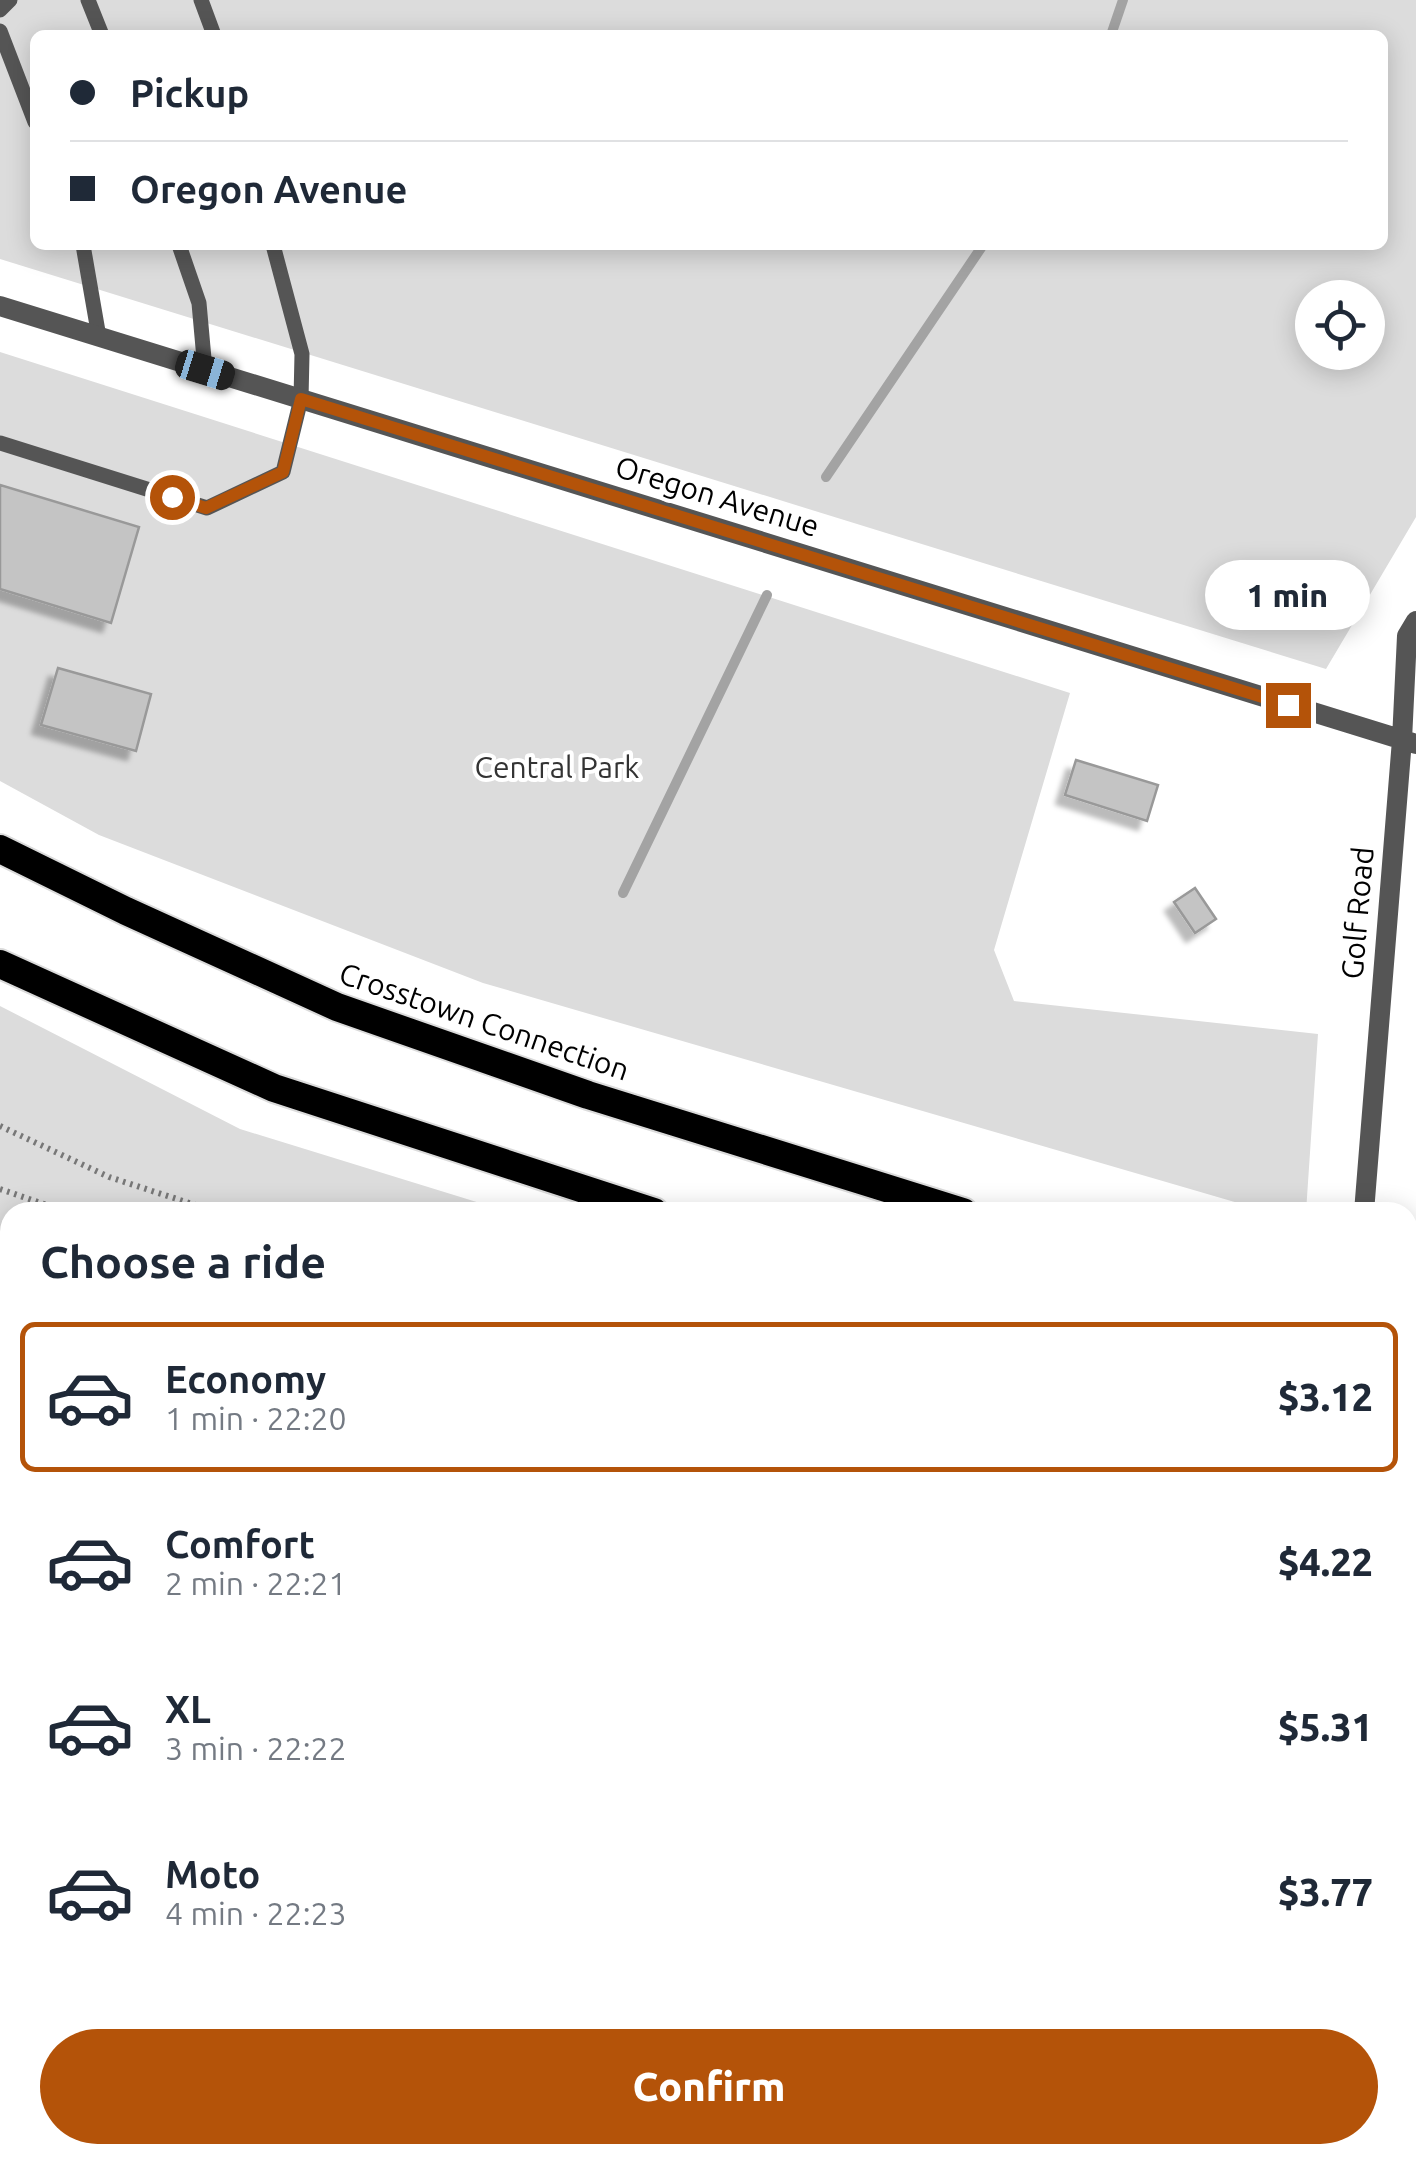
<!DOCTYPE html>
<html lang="en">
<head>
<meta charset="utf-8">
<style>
	:root { --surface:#fff; --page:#f2f2f3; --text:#1f2937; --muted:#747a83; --line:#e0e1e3; --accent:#b45309 }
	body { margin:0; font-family:Ubuntu,sans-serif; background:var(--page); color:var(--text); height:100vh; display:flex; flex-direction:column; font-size:38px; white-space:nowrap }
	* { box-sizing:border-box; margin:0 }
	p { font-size:32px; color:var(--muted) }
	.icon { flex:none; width:55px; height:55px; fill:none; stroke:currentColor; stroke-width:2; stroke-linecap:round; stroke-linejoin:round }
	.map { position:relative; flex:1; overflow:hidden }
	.drawer { position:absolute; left:0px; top:1202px; width:1418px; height:962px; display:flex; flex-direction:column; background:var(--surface); border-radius:30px 30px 0 0; box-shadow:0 5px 25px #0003 }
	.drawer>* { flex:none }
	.top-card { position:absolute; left:30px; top:30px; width:1358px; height:220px; border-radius:15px; box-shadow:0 5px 25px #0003; display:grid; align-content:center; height:220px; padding:0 40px; background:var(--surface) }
	.buttons { position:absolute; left:1295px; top:280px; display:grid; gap:20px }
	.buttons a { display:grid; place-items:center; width:90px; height:90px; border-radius:50%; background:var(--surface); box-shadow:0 5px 25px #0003; font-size:50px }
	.end { position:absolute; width:45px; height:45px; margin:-22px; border:12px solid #b45309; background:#fff; box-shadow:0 0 0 5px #fff }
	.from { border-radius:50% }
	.bubble { position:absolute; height:70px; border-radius:35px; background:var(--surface); box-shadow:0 5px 25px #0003; font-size:32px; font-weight:800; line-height:70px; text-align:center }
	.car { position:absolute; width:30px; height:60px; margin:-30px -15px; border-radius:12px; box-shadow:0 0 8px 2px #0007; background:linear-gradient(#222 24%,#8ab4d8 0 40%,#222 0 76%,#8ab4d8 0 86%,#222 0) }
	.top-card b { display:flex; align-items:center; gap:35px; height:95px; font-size:38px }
	.top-card b+b { border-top:2px solid var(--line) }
	.top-card i { width:25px; height:25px; background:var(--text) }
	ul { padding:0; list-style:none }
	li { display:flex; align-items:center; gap:30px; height:150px; margin:0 20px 15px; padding:0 20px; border:5px solid transparent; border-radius:15px }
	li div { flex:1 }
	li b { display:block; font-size:38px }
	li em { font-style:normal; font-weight:800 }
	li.active { border-color:var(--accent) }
	li>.icon { width:90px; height:90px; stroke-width:1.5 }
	h2 { padding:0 40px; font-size:45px; line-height:120px }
	.action { display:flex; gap:20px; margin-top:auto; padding:20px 40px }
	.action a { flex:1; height:115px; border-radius:60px; background:var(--accent); color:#fff; font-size:40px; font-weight:800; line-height:115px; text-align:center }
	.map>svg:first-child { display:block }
	.green { fill:#dcdcdc; fill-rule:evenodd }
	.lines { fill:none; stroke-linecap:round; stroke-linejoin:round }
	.stream { stroke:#a3a3a3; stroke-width:10 }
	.building { fill:#c4c4c4; stroke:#999; stroke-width:2.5; filter:url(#shadow) }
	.trunk-casing { stroke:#dbdbdb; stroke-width:32 }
	.path { stroke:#777; stroke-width:6; stroke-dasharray:2.5 5; stroke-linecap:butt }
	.service { stroke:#555; stroke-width:15 }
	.minor { stroke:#555; stroke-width:20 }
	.trunk { stroke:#000; stroke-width:28 }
	.route { stroke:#b45309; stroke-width:12 }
	.labels { text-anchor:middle; stroke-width:8; stroke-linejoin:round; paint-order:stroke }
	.street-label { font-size:30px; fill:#000; stroke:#fff }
	.park-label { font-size:30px; fill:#333; stroke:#fff }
</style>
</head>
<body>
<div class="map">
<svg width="1416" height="2163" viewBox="0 0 1416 2163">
	<defs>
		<filter id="shadow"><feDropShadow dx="-9" dy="9" stdDeviation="2.5" flood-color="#0004"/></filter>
	</defs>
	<rect width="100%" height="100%" fill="#fff"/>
	<path class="green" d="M0 0H1416V517L1326 669 0 259ZM35 35H1382V245H35ZM1312 298H1368V352H1312Z
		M0 352 1070 693 994 950 1014 1001 1318 1034 1306 1212H1269L483 983 99 835 0 781Z
		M0 1006 240 1129 509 1212H10V2155H962L956 2163H0Z"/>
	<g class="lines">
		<path class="stream" d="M1111 35 1123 0
			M826 477 983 245
			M623 893 767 595
			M0 1569 10 1562
			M0 1942 10 1983
			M146 2155 148 2163"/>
	</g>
	<path class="building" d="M0 485 139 527 111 623 0 589Z
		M58 668 151 694 136 751 41 725Z
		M1076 760 1158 785 1147 821 1065 795Z
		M1195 888 1216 919 1195 933 1174 902Z
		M1408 1710 1416 1713V1782L1408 1780Z
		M1408 1896 1416 1898V1961L1408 1959Z
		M1191 2155H1248L1246 2163H1189Z
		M1316 2155H1370L1368 2163H1314Z"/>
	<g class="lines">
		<defs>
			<path id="trunk" d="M0 849 126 911 337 1007 588 1095 963 1212
				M0 964 274 1088 654 1212
				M1408 1352 1416 1354
				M1408 1438 1416 1441"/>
		</defs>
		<use href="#trunk" class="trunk-casing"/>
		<path class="path" d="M0 1126 109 1177 217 1212
			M0 1189 67 1212
			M0 1242 10 1245
			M0 1287 10 1286
			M0 1339 10 1343
			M0 1508 10 1501
			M0 1631 10 1618
			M0 1740 10 1758
			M0 2039 10 2069
			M26 2155V2163
			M458 2155 474 2163
			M538 2155 551 2163
			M259 2163 260 2155
			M298 2163 303 2155"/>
		<path class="service" d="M88 0 102 35
			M201 0 214 35
			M0 10 10 0
			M0 31 35 122
			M83 245 99 337
			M179 245 199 303 205 370
			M0 443 207 508 283 472 301 399 302 354 273 245"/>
		<path class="minor" d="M0 306 1416 744
			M1364 1212 1402 740 1407 636 1416 621
			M1408 2049 1416 2052
			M1009 2163 1014 2155"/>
		<use href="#trunk" class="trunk"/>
	</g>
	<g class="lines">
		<path class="route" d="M172 497 206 508 283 472 301 399 1288 705"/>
	</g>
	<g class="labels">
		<g class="street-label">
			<text transform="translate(717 497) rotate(17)" y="10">Oregon Avenue</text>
			<text transform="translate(1358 913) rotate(-85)" y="10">Golf Road</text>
			<text transform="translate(484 1022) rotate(19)" y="10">Crosstown Connection</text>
		</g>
		<g class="park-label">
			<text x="557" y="778">Central Park</text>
		</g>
	</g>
</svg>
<div class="buttons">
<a><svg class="icon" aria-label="locate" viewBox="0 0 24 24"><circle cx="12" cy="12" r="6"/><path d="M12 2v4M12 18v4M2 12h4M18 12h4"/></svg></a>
</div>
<i class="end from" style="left:172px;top:497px"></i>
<i class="end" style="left:1288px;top:705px"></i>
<div class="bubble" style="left:1205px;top:560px;width:165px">1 min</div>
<i class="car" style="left:205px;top:370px;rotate:107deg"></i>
<div class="top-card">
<b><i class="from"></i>Pickup</b>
<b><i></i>Oregon Avenue</b>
</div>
<section class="drawer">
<h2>Choose a ride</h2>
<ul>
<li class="active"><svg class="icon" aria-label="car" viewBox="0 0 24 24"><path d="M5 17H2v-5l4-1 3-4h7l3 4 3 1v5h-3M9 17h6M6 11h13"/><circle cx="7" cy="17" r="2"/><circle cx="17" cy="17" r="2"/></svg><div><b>Economy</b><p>1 min · 22:20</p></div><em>$3.12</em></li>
<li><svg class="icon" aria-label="car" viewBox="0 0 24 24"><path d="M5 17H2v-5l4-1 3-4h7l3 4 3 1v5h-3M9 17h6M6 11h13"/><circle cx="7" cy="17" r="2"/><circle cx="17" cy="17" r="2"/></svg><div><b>Comfort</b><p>2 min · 22:21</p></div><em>$4.22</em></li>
<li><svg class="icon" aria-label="car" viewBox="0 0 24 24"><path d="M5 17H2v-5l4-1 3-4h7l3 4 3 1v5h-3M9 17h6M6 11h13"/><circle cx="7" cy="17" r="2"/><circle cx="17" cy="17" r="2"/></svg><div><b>XL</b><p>3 min · 22:22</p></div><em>$5.31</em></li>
<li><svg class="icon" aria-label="car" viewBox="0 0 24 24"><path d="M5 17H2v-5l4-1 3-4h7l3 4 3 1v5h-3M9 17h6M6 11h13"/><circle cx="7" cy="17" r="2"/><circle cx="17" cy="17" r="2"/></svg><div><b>Moto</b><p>4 min · 22:23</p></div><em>$3.77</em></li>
</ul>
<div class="action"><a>Confirm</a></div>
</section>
</div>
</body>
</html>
